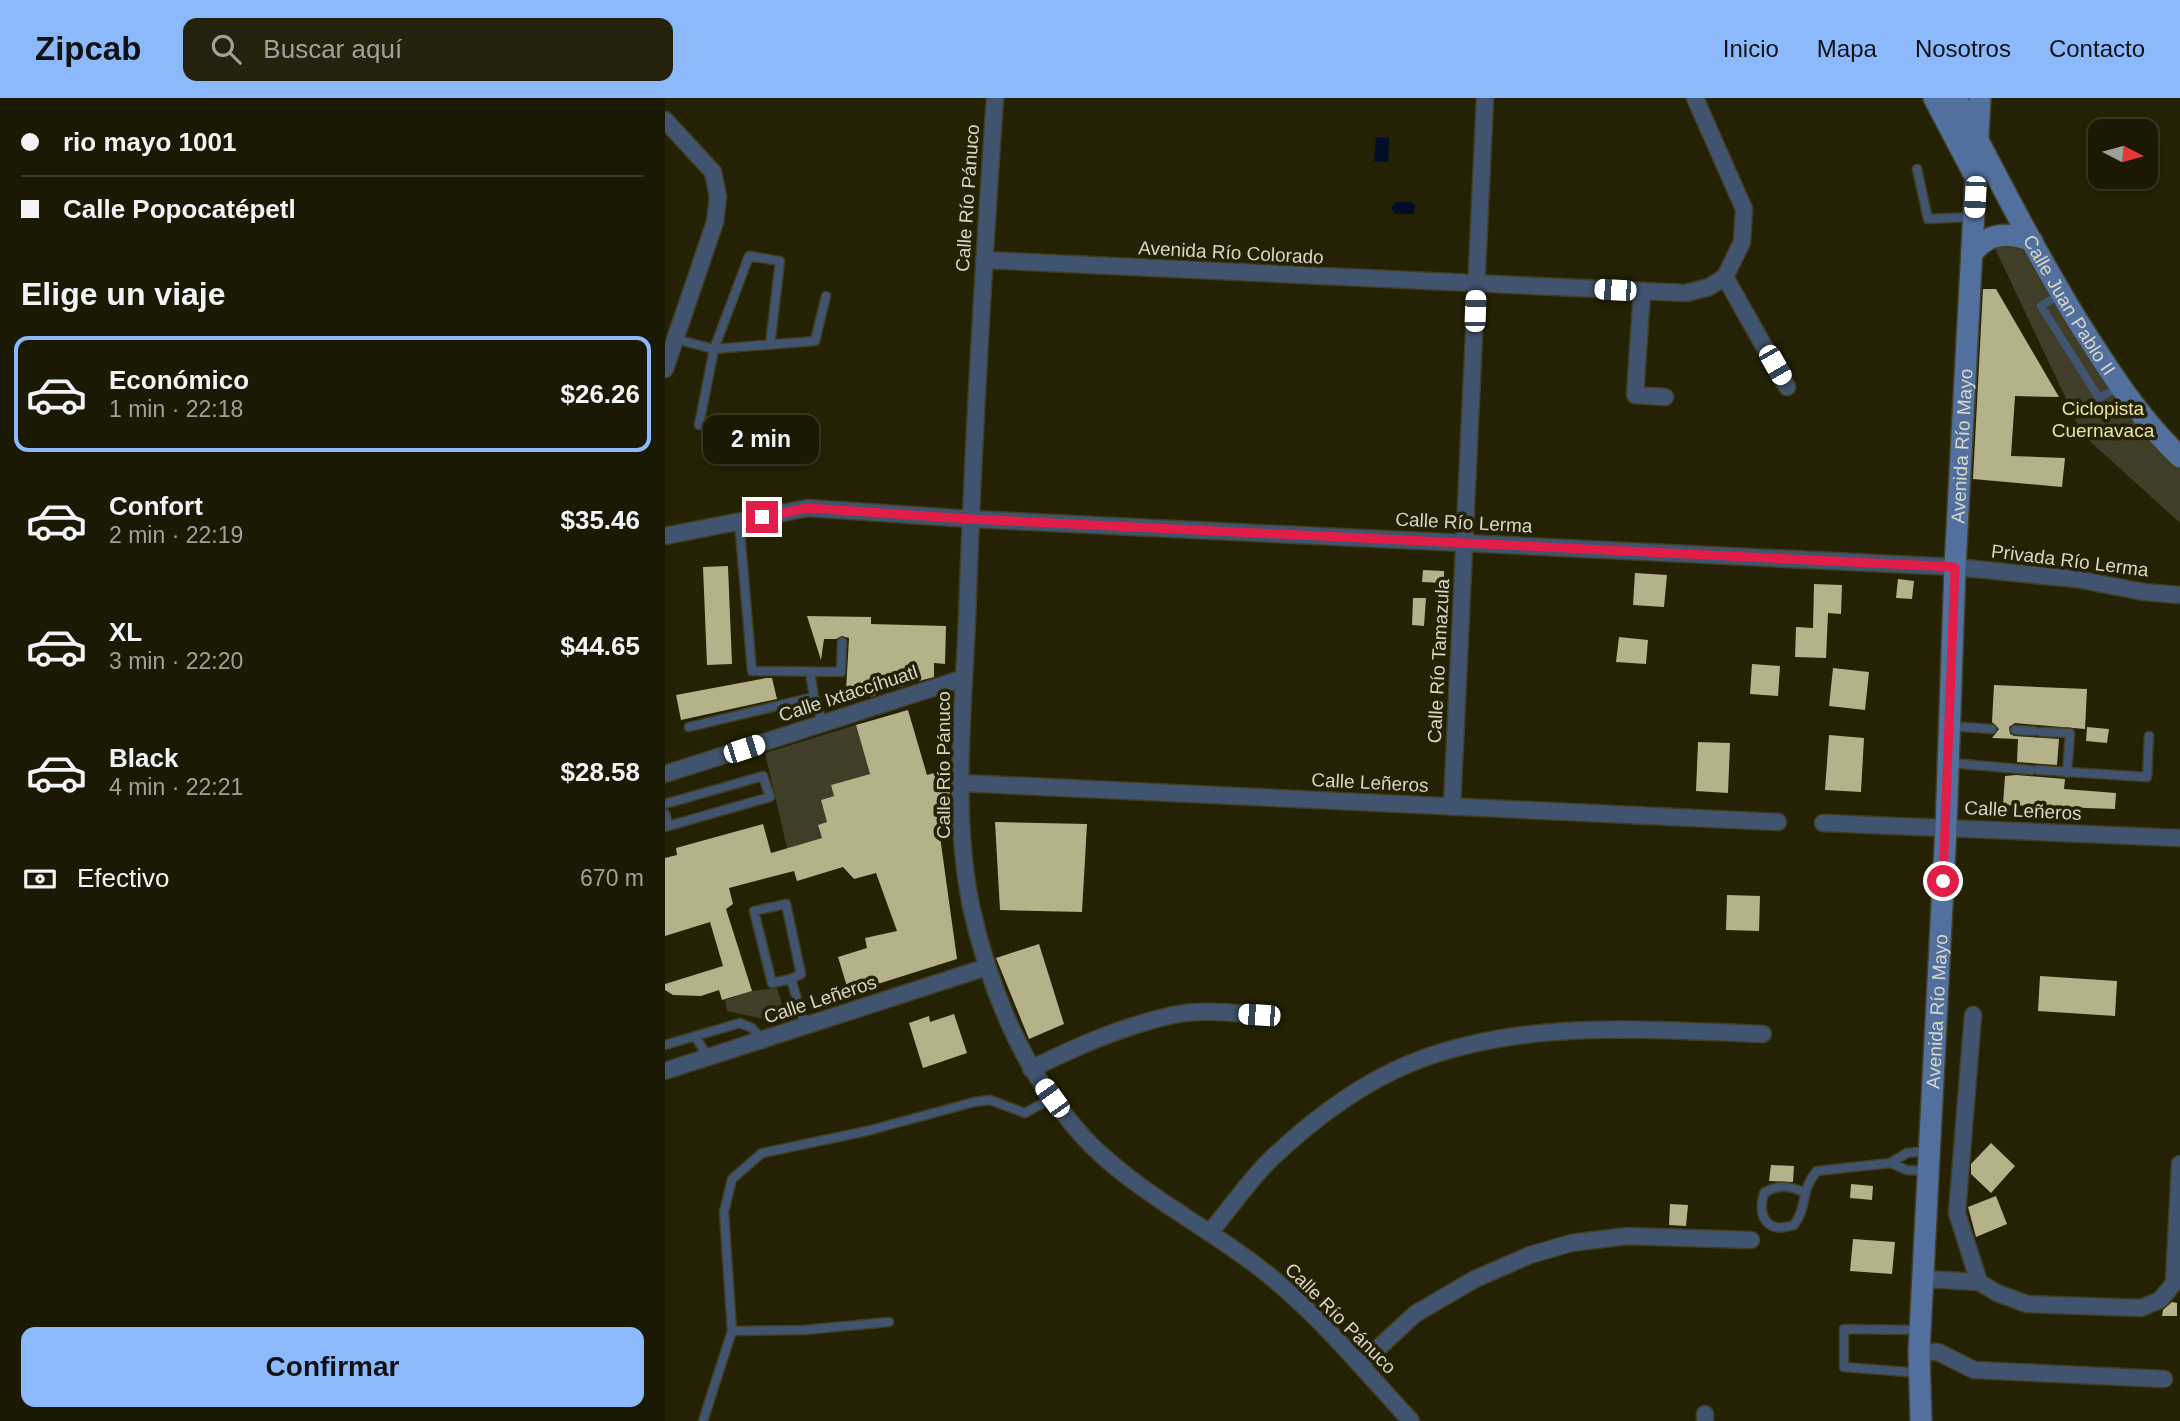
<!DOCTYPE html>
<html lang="es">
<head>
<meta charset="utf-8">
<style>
	:root { --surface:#1b1903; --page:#24220d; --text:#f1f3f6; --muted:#a0a09a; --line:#393825; --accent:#8bb9fc }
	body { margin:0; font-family:Arial,sans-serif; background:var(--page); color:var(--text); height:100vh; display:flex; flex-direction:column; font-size:26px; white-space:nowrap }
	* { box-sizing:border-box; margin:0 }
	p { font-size:23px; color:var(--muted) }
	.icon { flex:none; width:38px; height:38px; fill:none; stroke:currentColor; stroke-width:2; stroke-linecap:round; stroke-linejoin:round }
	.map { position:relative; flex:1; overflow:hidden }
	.drawer { display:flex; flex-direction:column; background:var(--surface); width:665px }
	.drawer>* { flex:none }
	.top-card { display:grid; align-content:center; height:154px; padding:0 21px; background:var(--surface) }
	.needle { width:46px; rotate:96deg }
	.controls { position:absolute; left:1423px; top:21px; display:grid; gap:14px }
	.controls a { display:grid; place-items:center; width:70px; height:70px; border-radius:14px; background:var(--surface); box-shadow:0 4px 10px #0003,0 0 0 2px var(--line); font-size:35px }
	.end { position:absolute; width:32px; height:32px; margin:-16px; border:9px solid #e11d48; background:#fff; box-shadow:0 0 0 4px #fff }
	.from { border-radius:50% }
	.bubble { position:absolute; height:49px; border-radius:14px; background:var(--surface); box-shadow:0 4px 10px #0003,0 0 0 2px var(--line); font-size:23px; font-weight:700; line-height:49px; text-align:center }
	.car { position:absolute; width:21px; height:42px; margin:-21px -10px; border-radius:9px; box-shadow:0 0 5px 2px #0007; background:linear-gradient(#fff 24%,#345 0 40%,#fff 0 76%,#345 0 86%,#fff 0) }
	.top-card b { display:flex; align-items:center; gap:24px; height:66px; font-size:26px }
	.top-card b+b { border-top:2px solid var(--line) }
	.top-card i { width:18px; height:18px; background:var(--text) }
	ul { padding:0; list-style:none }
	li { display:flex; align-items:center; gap:21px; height:116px; margin:0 14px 10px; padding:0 7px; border:4px solid transparent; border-radius:14px }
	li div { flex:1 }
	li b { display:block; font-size:26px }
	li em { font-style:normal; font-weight:700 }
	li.on { border-color:var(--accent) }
	li>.icon { width:63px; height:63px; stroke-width:1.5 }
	h2 { padding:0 21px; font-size:32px; line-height:84px }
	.pay { display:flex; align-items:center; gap:18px; height:77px; padding:0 21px; font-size:26px }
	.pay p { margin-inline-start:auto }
	.action { display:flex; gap:14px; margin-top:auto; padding:14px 21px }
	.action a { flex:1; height:80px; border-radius:14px; background:var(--accent); color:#111; font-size:28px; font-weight:700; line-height:80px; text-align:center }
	header { display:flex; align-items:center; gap:42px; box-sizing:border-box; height:98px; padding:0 35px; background:var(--accent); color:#111 }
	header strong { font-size:33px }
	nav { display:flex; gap:38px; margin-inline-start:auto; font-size:24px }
	.search { width:490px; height:63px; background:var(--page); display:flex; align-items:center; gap:18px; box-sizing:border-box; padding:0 24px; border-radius:14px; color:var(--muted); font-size:26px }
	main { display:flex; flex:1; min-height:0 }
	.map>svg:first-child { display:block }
	.green { fill:#403e29 }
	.water { fill:#010e27 }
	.building { fill:#b5b188 }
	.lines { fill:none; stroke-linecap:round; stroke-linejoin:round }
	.lane-casing { stroke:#413e23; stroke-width:11 }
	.street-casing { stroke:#413e23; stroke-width:19 }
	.secondary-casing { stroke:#413e23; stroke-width:24 }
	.lane { stroke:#405470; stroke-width:8 }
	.street { stroke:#405470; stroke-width:16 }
	.secondary { stroke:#51709d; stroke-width:21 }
	.route { stroke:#e11d48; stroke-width:9 }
	.labels { text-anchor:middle; stroke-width:7; stroke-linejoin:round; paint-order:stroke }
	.street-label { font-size:19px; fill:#d7d6c6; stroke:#242104 }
	.park-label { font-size:19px; fill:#eae4a1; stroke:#242104 }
</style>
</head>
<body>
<header>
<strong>Zipcab</strong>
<div class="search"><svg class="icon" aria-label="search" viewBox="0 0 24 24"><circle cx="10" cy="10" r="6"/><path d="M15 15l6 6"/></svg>Buscar aquí</div>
<nav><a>Inicio</a><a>Mapa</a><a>Nosotros</a><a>Contacto</a></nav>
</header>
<main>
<section class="drawer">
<div class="top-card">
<b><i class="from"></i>rio mayo 1001</b>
<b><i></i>Calle Popocatépetl</b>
</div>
<h2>Elige un viaje</h2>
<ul>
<li class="on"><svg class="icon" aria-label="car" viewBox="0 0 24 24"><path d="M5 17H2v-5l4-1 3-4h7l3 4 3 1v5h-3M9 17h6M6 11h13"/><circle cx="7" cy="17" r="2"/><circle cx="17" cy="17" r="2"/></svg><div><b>Económico</b><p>1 min · 22:18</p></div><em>$26.26</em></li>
<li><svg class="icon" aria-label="car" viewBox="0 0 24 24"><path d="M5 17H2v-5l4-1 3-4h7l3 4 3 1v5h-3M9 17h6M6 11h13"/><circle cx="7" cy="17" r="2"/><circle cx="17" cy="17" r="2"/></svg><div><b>Confort</b><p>2 min · 22:19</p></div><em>$35.46</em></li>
<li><svg class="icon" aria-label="car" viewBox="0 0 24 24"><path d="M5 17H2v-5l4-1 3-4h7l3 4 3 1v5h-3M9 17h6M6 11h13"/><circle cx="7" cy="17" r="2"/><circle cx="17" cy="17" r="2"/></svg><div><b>XL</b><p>3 min · 22:20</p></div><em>$44.65</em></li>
<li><svg class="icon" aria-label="car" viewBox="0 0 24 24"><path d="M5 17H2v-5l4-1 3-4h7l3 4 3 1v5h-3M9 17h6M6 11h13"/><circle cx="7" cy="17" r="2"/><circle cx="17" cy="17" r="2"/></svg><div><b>Black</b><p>4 min · 22:21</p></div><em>$28.58</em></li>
</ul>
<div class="pay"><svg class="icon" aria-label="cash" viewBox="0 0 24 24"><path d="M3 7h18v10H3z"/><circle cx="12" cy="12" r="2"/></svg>Efectivo<p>670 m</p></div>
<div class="action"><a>Confirmar</a></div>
</section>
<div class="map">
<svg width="1515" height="1323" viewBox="0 0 1515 1323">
	<rect width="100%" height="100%" fill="#242104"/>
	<path class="green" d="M1320 129H1342L1478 336 1515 371V425L1418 337Z
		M191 627 205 676 166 687 169 698 156 702 162 724 153 727 157 740 122 750 100 655Z
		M112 890 118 910 99 921 62 913 60 902 87 893Z"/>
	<path class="water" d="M711 39 724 40 723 64 709 63Z
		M731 104H746L750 107 749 116H730L726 110Z"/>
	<path class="building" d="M1318 191H1331L1394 299 1350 298 1346 358 1400 360 1397 389 1308 381Z
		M63 468 67 566 42 567 38 469Z
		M758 472 779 473V485L757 484Z
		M970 475 1002 477 999 509 968 507Z
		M1233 481 1249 483 1247 501 1231 500Z
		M1149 486 1177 487 1176 516 1163 515 1161 560 1130 559 1131 529 1148 530Z
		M748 500H761L759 528 747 527Z
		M142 518 206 519V526L281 528 280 566 269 565V579L254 583H240L239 588 221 592 206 599V589L181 593 184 540 177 538 171 541H159L156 562Z
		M954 539 983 542 981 566 951 564Z
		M1087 566 1115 568 1113 598 1085 596Z
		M1168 570 1204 574 1200 612 1164 608Z
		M101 580H107L112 601 16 622 11 597Z
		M1329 587 1422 591 1420 631 1350 625 1344 629 1345 636 1349 638 1394 641 1392 667 1352 664 1353 641 1327 640 1334 631 1327 624Z
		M243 612 262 677 278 672 285 695V707L279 711 282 722 273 724 292 861 184 895 173 859 202 850 200 840 232 833 211 775 189 781 178 769 132 783 129 773 64 790 68 806 61 811 87 893 57 902 54 892 36 898 8 897 0 892V886L58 868 45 824 0 838V760L12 757 11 750 98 726 106 755 157 740 153 727 162 724 156 702 169 698 166 687 205 676 191 627Z
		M1422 629 1444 631 1442 645 1421 643Z
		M1164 637 1199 640 1196 694 1160 692Z
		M1033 644 1065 645 1063 695 1031 693Z
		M1351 677 1400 681 1399 691 1451 695 1450 711 1338 707 1340 678Z
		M330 724 422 726 417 814 335 812Z
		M1062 797 1095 798 1094 833 1061 832Z
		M374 846 399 926 364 941 331 860Z
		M1375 878 1452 883 1450 918 1373 913Z
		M289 916 302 955 258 970 244 925 264 918 265 924Z
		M1326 1045 1350 1068 1326 1095 1306 1076V1066Z
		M1106 1067 1129 1068 1128 1084 1104 1083Z
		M1186 1086 1208 1088 1207 1102 1185 1100Z
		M1331 1098 1342 1126 1311 1139 1303 1109Z
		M1005 1106 1023 1107 1021 1128 1004 1127Z
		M1188 1141 1230 1144 1227 1176 1185 1173Z
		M1507 1204 1512 1205V1218H1497L1498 1212Z"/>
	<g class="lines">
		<defs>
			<path id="lane" d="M1252 71 1263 121 1306 119
				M1394 197 1376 208 1434 300 1454 289
				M10 241 49 251 34 327
				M105 247 115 163 84 158 49 251 150 243 161 198
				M74 423 87 573 176 574 177 544
				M149 599 158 626
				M1285 628 1327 631
				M24 629 149 599 145 574
				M1350 632 1369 633
				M1376 634 1405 635 1402 675
				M1286 665 1366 672
				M1373 672 1482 679 1484 638
				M0 706 98 678 105 699 0 729
				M0 716 4 728
				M121 806 136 876 126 881 107 885 89 813Z
				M126 881 140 928
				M30 938 43 959
				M0 947 75 925 87 930 97 942
				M1225 1065 1242 1072 1263 1073
				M1139 1094C1124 1088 1113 1086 1099 1095 1092 1119 1102 1136 1129 1127 1143 1108 1135 1092 1152 1073L1225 1065 1242 1055 1264 1053
				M1253 1232 1179 1231V1269L1255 1275
				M67 1233 139 1232 224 1224
				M38 1323 67 1233 59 1114 67 1081 97 1055 202 1033 309 1004 325 1002 360 1015 387 1000"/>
			<path id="street" d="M330 0C318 174 308 347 302 521 298 616 287 714 306 808 321 877 351 958 397 1013 406 1025 416 1037 427 1048 475 1095 538 1127 592 1168 650 1212 697 1270 746 1323
				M0 22 48 74 53 99 50 124 0 271
				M319 162 1021 195 1044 189 1060 179 1077 144 1079 111 1030 0
				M1060 179 1122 289
				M977 193 970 297 1000 299
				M0 438 143 410 305 421 1290 469 1411 481 1479 494 1515 497
				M0 676 299 580
				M296 685 1113 724
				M787 709 820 0
				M1158 725 1515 740
				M1308 917 1292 1115 1314 1184
				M366 971C412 948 458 928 508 917 536 911 566 915 594 917
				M0 973 322 869
				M545 1134C565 1111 584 1082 606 1061 646 1023 695 986 746 965 858 920 981 932 1098 936
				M1259 1181 1314 1184 1332 1195 1362 1206 1476 1210 1495 1202 1509 1185 1515 1066
				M1254 1254H1273L1309 1272 1499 1281
				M695 1267 750 1216 810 1181 865 1157 906 1145 962 1138 1086 1142
				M1040 1323V1316"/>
			<g id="secondary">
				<path d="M1269 0 1309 76"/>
				<path id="s1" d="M1291 0C1330 75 1368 150 1412 222 1443 271 1473 319 1515 359"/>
				<path d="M1307 156C1322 134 1344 134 1367 143"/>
				<path id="s2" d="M1256 1323 1254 1254 1281 729 1290 469 1315 0"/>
			</g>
		</defs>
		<use href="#lane" class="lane-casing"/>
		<use href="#street" class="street-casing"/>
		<use href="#secondary" class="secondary-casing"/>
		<use href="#lane" class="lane"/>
		<use href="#street" class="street"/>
		<use href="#secondary" class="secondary"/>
	</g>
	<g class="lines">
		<path class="route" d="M97 419 143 410 305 421 1290 469 1278 783"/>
	</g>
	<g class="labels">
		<g class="street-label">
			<text transform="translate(302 100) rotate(-86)" y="7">Calle Río Pánuco</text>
			<text transform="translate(566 154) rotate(3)" y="7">Avenida Río Colorado</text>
			<text dy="7" stroke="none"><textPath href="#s1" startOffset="236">Calle Juan Pablo II</textPath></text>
			<text dy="7" stroke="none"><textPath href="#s2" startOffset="976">Avenida Río Mayo</textPath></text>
			<text transform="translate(799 424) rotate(3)" y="7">Calle Río Lerma</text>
			<text transform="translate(1405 462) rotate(7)" y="7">Privada Río Lerma</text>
			<text transform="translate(773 563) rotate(-87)" y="7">Calle Río Tamazula</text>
			<text transform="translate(183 595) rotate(-18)" y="7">Calle Ixtaccíhuatl</text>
			<text transform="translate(278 667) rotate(-90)" y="7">Calle Río Pánuco</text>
			<text transform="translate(705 684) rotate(3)" y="7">Calle Leñeros</text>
			<text transform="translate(1358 712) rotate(3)" y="7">Calle Leñeros</text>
			<text transform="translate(155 901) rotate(-18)" y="7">Calle Leñeros</text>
			<text dy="7" stroke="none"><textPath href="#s2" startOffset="410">Avenida Río Mayo</textPath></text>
			<text transform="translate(676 1220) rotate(45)" y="7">Calle Río Pánuco</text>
		</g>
		<g class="park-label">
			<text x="1438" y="317">Ciclopista<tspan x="1438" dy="22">Cuernavaca</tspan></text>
		</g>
	</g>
</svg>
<div class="controls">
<a><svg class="needle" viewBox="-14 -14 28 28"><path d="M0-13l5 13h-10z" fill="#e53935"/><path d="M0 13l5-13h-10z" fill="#a0a09a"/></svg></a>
</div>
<i class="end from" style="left:1278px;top:783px"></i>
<i class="end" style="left:97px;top:419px"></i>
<div class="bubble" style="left:38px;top:317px;width:116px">2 min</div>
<i class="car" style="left:1310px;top:99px;rotate:183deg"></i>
<i class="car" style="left:950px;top:192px;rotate:273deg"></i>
<i class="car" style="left:810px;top:213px;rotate:2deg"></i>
<i class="car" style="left:1110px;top:267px;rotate:150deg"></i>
<i class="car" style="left:79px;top:651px;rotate:72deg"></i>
<i class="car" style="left:594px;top:917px;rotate:274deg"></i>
<i class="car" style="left:387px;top:1000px;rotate:324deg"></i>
</div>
</main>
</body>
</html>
